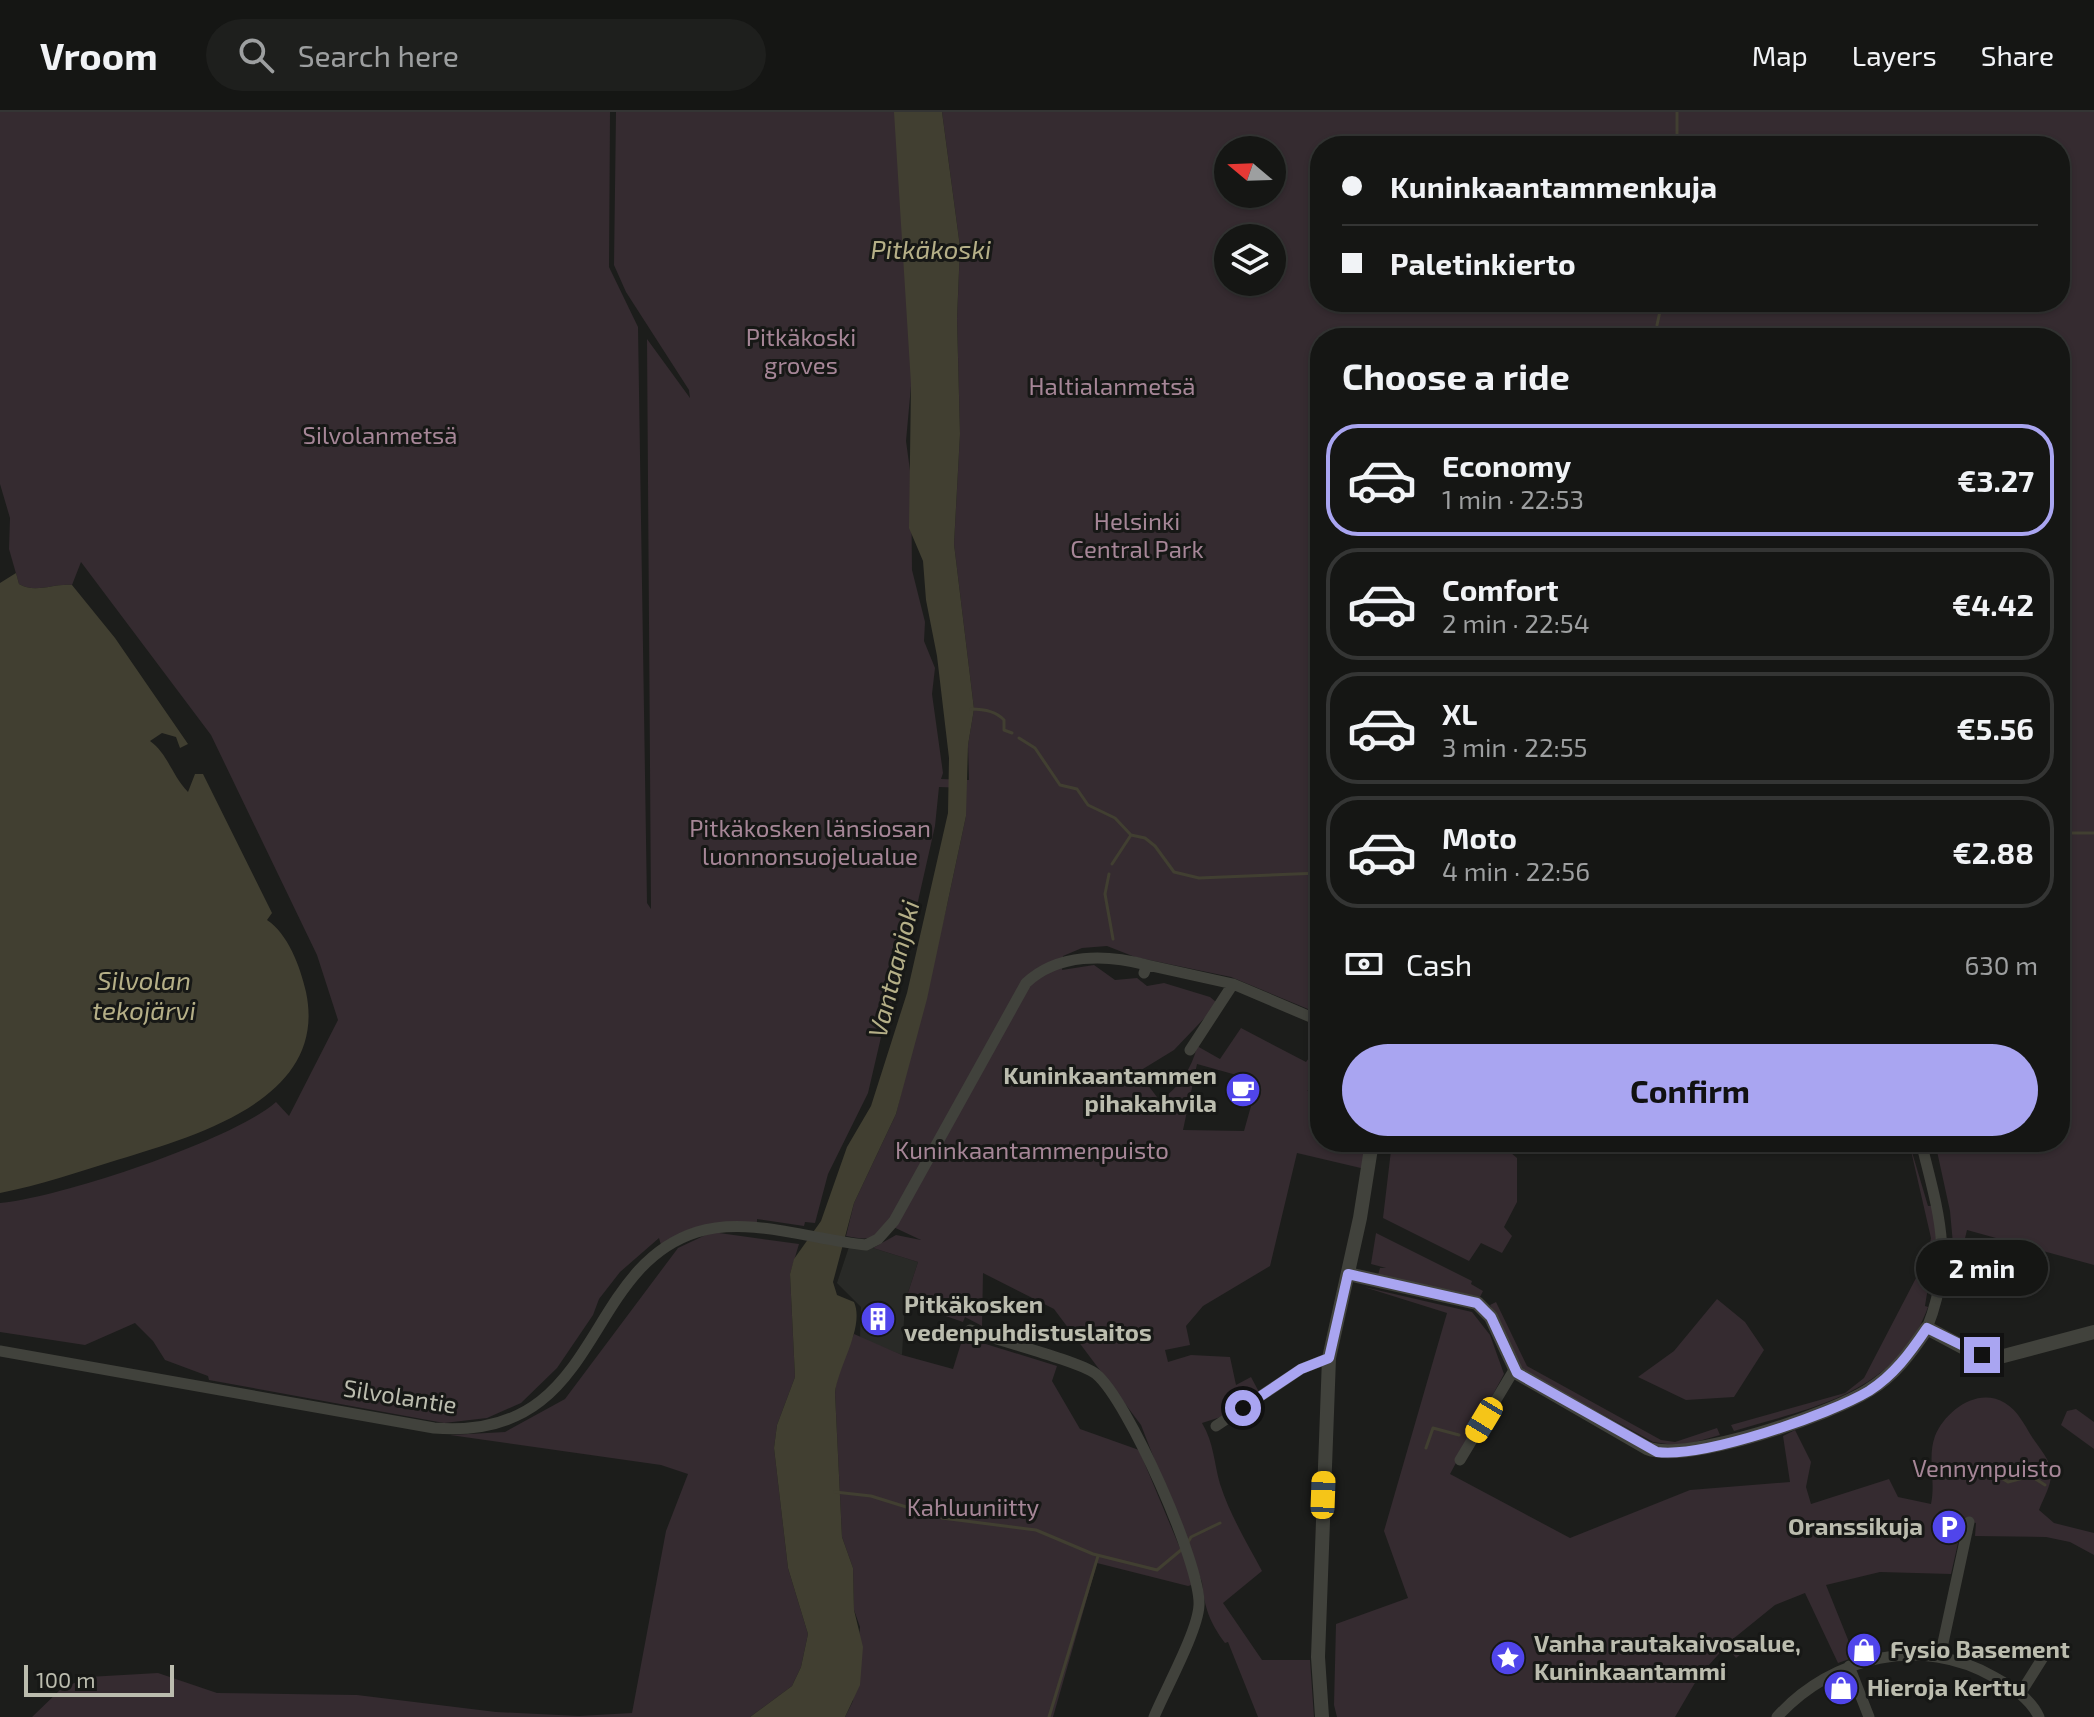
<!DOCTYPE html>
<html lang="en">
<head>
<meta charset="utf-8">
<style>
	:root { --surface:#151614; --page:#1e1f1d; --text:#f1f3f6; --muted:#9d9fa0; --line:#343534; --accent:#a9a5f1 }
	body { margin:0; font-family:"Exo 2",sans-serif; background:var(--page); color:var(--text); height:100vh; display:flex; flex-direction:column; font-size:30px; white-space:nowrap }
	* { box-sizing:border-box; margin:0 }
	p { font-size:26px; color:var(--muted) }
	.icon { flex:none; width:44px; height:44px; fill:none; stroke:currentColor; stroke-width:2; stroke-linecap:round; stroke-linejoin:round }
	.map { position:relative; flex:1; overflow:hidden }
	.drawer { position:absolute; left:1310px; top:216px; width:760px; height:824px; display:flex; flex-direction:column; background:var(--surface); border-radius:32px; box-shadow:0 2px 6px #0004,0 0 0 2px var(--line) }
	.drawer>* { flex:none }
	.top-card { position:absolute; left:1310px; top:24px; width:760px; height:176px; border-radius:32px; box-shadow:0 2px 6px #0004,0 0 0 2px var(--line); display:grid; align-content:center; height:176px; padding:0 32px; background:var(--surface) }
	.needle { width:52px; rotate:289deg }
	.controls { position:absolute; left:1214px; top:24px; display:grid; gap:16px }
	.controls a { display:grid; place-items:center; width:72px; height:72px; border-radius:50%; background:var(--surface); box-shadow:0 2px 6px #0004,0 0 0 2px var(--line); font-size:40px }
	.scale { position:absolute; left:24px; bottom:20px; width:150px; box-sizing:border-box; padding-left:8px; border:4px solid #bbbcae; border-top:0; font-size:22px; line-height:28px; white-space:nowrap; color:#bbbcae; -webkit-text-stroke:6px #171816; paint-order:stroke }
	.end { position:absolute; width:36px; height:36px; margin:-18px; border:10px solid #a9a5f1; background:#111; box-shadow:0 0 0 4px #111 }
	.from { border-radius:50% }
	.bubble { position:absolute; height:56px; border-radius:28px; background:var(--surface); box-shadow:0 2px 6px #0004,0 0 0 2px var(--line); font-size:26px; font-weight:700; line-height:56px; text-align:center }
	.car { position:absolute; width:24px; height:48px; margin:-24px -12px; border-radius:10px; box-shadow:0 0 6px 2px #0007; background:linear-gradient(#f5c518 24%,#345 0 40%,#f5c518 0 76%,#345 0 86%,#f5c518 0) }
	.top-card b { display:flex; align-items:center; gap:28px; height:76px; font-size:30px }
	.top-card b+b { border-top:2px solid var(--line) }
	.top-card i { width:20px; height:20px; background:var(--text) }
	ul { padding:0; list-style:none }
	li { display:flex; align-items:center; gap:24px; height:112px; margin:0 16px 12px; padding:0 16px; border:4px solid var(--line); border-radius:32px }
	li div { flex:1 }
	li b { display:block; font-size:30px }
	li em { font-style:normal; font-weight:700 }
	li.on { border-color:var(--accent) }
	li>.icon { width:72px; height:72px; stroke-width:1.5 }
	h2 { padding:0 32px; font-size:36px; line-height:96px }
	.pay { display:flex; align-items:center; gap:20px; height:88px; padding:0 32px; font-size:30px }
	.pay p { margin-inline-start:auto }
	.action { display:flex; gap:16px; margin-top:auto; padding:16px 32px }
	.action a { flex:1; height:92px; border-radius:48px; background:var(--accent); color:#111; font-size:32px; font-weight:700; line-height:92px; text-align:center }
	header { display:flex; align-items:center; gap:48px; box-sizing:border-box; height:112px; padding:0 40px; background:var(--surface); border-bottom:2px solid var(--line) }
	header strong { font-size:38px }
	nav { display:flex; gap:44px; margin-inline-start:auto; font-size:28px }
	.search { width:560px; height:72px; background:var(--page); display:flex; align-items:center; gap:20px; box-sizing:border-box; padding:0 28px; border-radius:44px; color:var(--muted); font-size:30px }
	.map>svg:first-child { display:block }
	.built { fill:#292a27 }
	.green { fill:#352b30; fill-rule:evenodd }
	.water { fill:#413f31 }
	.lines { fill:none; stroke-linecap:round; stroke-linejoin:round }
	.stream { stroke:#413f31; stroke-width:3 }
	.minor { stroke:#41423c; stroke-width:11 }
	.tertiary { stroke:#41423c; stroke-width:14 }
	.route { stroke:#a9a5f1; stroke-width:10 }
	.labels { text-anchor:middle; stroke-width:6; stroke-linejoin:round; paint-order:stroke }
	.park-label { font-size:24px; fill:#a68697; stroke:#171816 }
	.poi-label { font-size:24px; font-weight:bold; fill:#bbbcae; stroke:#171816; text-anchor:start }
	.street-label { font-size:24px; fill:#bbbcae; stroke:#171816 }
	.water-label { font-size:26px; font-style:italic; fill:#b5af87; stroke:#171816 }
</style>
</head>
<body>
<header>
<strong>Vroom</strong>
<div class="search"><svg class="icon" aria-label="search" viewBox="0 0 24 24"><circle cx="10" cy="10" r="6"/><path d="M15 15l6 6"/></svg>Search here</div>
<nav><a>Map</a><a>Layers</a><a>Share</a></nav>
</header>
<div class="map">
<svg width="2094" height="1605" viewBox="0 0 2094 1605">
	<rect width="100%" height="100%" fill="#1c1d1b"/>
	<path class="built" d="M849 1135 873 1136 918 1150 905 1190 902 1243 860 1226 861 1195 837 1171Z"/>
	<path class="green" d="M0 0H610L609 155 638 215 647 791 651 797 647 227 690 286 689 278 626 180 614 153 616 0H899L912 263 906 329 911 366 912 458 925 510 924 529 935 556 932 582 943 661 941 667 969 668 968 633 974 597 954 432 960 322 957 207 960 135 942 0H2094V1153L1967 1118 1961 1143H1954L1950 1099 1935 1030H2060V226H1320V902L1231 865 1135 845 1107 834 1082 836 1063 844 1062 858 1094 853 1115 868 1137 866 1147 874 1164 871 1210 885 1216 890 1215 895 1174 938 1138 960 1160 989C1179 975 1192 957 1197 934L1220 947 1241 916 1306 950 1320 931V979L1307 978 1320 987V1030H1367L1365 1057 1297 1041 1270 1154 1203 1194 1186 1214 1190 1233 1165 1238 1168 1250 1191 1243 1230 1245 1236 1273 1251 1265 1259 1280 1227 1303 1202 1311C1214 1331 1214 1351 1220 1372 1230 1403 1247 1431 1262 1459L1223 1491 1262 1548H1310L1314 1605H1258L1228 1530 1225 1531C1210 1511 1204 1495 1202 1470L1141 1313 1054 1197 983 1161 982 1214 965 1205 963 1210 905 1190 918 1150 873 1136 896 1123 921 1128 887 1112C871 1129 868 1128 846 1124L854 1091 896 1002 947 793 966 704V676L939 675 935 714 899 873 885 908 868 981 828 1062 815 1111 805 1110 804 1114 757 1107V1112C719 1111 692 1110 661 1133L659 1126 620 1160 599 1187 593 1203 557 1256 521 1291 487 1306 444 1311 209 1268 208 1264 165 1248 153 1229 135 1211 85 1233 0 1220V1091C59 1086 233 1028 276 990L289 1004 338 908 317 843 211 623 81 450 72 473C54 471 35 482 19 472L9 437 10 406 0 372ZM1320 34H2060V190H1320ZM1228 38H1272V82H1228ZM1228 126H1272V170H1228ZM1197 952 1258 969 1244 1019 1183 1018Z
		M1392 1030H1498L1517 1046V1090L1504 1115 1512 1124 1502 1141 1481 1131 1469 1149 1383 1106Z
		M1909 1030 1928 1094H1932L1939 1131 1935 1132 1925 1194 1928 1195C1897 1281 1811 1296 1734 1319L1731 1313 1845 1281 1864 1266 1928 1143 1931 1126Z
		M712 1120 799 1132 790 1162 795 1265 777 1313 774 1336 788 1456 808 1522 801 1555 792 1574 750 1605H32L61 1577 88 1565 158 1561 217 1581 357 1583 496 1600 579 1604 632 1601 666 1419 688 1362 661 1353 450 1323 505 1320 565 1287 678 1136Z
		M1376 1121 1472 1169 1471 1172 1483 1179 1480 1185 1378 1163 1380 1156H1386L1371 1152Z
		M1364 1175 1472 1200 1490 1223 1504 1262 1450 1362 1570 1426 1690 1378 1790 1370 1783 1324 1795 1318 1811 1350 1806 1375 1811 1392 1889 1367 1898 1385 1931 1392C1936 1369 1927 1346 1935 1324 1945 1299 1978 1274 2005 1291 2018 1299 2024 1312 2032 1325 2039 1336 2052 1349 2051 1363 2051 1374 2043 1387 2039 1398L2054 1411 2094 1421V1443L2070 1430 2046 1425 1975 1424 1976 1411 1948 1404 1941 1424 1958 1431 1951 1462 1880 1460 1826 1473 1855 1545 1838 1551 1805 1481 1775 1493 1733 1527 1744 1539 1728 1533 1741 1542 1736 1546 1726 1534 1699 1564 1675 1605H1337L1334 1593 1336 1512 1408 1486 1384 1419 1447 1201Z
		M1717 1187 1745 1210 1764 1238 1734 1285 1686 1288 1638 1265 1674 1239Z
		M1496 1190 1527 1254 1661 1328 1675 1330 1717 1316 1720 1323 1681 1334 1653 1330 1535 1265 1520 1254 1490 1193Z
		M854 1222 902 1243 953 1257 963 1225 1057 1254 1052 1269 1080 1317 1139 1338 1195 1472 1188 1474 1097 1451 1053 1605H845L853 1589 860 1515 854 1498 853 1456 842 1425 835 1281 838 1258Z
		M2076 1297 2094 1310V1337L2061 1313 2067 1299Z"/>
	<path class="water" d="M894 0H942L960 135 957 207 960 322 954 432 974 597 968 633 966 704 927 887 896 1002 854 1091 833 1170 837 1183 854 1190C865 1215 838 1254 835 1281L842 1425 853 1456 854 1498 863 1535 860 1573 845 1605H750L792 1574 801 1555 808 1522 788 1456 774 1336 777 1313 795 1265 790 1162 794 1147 821 1109 847 1035 871 994 907 881 948 701 949 646 937 544 926 488 923 449 909 416 911 272Z
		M16 461 19 472C35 482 54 471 72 473L115 526 188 632 180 636 176 625 162 621 150 629C168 642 171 662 188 680L195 662H203L272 801 267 808C288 822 300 854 306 880 329 988 194 1024 117 1048 79 1060 40 1073 0 1081V471Z"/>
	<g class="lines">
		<path class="stream" d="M1677 0V34
			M1657 213 1662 190
			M1654 226 1655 220
			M971 597C984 597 996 599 1004 608V618L1012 621
			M1019 626 1035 636 1060 673 1077 677 1088 693 1115 706 1131 723 1145 726 1155 734 1174 760 1199 766 1320 761
			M2060 721H2094
			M1112 752 1131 723
			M1109 762 1105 782 1113 827
			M1426 1336 1433 1316 1459 1323
			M1983 1355 2008 1370 2031 1364 2045 1373
			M835 1380 871 1384 932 1403
			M942 1406 1036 1418 1093 1442 1157 1458 1181 1438
			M1187 1432 1191 1425 1220 1411
			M1049 1605 1098 1444"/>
		<path class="minor" d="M1144 861 1147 853 1233 872 1320 909
			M1190 938 1233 872
			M1921 1030C1938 1099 1955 1147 1927 1216
			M970 1218C996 1228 1079 1249 1096 1262 1128 1288 1201 1453 1199 1493 1198 1519 1165 1578 1154 1605
			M0 1239 434 1316C603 1330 580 1157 697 1120 749 1104 813 1128 866 1133L878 1127 894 1109 1026 871C1058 841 1106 842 1147 853
			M1216 1314 1301 1257 1329 1246
			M1460 1348 1514 1258
			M1953 1416 1967 1420
			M1940 1545 1969 1410
			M1849 1554 1869 1605
			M2020 1582 2047 1539
			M1777 1605C1832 1544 1922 1523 1994 1565 2012 1575 2030 1586 2039 1605"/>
		<path class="tertiary" d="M1348 1162 1477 1191 1491 1205 1517 1261 1647 1336C1686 1352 1832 1302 1869 1278 1894 1263 1910 1241 1927 1216L1972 1240 1996 1246 2094 1220
			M1322 1605 1318 1545 1329 1246 1360 1106 1372 1030"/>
	</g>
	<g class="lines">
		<path class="route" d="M1243 1296 1301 1257 1329 1246 1348 1162 1477 1191 1491 1205 1517 1261 1657 1340C1703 1346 1829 1303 1869 1279 1894 1263 1910 1241 1927 1216L1982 1243"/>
	</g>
	<defs>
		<symbol id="cafe-disc" viewBox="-11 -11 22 22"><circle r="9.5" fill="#5045eb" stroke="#171816"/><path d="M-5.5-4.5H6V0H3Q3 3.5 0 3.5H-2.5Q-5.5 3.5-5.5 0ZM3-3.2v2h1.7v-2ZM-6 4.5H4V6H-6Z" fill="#fff"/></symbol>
		<symbol id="building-disc" viewBox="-11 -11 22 22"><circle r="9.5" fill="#5045eb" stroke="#171816"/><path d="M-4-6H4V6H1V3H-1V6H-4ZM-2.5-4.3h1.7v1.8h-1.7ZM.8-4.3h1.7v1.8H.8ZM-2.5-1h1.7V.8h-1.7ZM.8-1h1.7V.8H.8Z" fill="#fff"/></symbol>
		<symbol id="parking-disc" viewBox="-11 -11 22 22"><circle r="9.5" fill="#5045eb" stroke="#171816"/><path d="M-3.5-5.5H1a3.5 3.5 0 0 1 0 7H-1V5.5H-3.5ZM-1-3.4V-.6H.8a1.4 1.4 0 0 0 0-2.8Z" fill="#fff"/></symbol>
		<symbol id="shop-disc" viewBox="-11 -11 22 22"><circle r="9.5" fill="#5045eb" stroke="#171816"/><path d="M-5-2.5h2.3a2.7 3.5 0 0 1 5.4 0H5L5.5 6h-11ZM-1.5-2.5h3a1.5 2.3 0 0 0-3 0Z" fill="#fff"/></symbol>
		<symbol id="sight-disc" viewBox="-11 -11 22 22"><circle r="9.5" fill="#5045eb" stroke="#171816"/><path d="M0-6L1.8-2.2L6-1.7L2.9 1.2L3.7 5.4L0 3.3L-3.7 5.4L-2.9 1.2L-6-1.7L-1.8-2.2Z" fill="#fff"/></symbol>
	</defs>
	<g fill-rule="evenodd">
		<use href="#cafe-disc" x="1223" y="958" width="40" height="40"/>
		<use href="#building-disc" x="858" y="1187" width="40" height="40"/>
		<use href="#parking-disc" x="1929" y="1395" width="40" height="40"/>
		<use href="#shop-disc" x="1844" y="1518" width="40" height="40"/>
		<use href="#sight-disc" x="1488" y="1526" width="40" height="40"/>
		<use href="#shop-disc" x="1821" y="1556" width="40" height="40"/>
	</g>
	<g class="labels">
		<g class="park-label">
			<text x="801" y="234">Pitkäkoski<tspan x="801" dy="28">groves</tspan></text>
			<text x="1112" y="283">Haltialanmetsä</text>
			<text x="380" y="332">Silvolanmetsä</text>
			<text x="1137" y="418">Helsinki<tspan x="1137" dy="28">Central Park</tspan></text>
			<text x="810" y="725">Pitkäkosken länsiosan<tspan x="810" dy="28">luonnonsuojelualue</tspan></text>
			<text x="1032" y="1047">Kuninkaantammenpuisto</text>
			<text x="1987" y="1365">Vennynpuisto</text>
			<text x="973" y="1404">Kahluuniitty</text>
		</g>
		<g class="poi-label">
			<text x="1217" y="972" text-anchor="end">Kuninkaantammen<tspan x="1217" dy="28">pihakahvila</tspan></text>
			<text x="904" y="1201">Pitkäkosken<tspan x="904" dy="28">vedenpuhdistuslaitos</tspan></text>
			<text x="1923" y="1423" text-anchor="end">Oranssikuja</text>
			<text x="1534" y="1540">Vanha rautakaivosalue,<tspan x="1534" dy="28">Kuninkaantammi</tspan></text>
			<text x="1890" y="1546">Fysio Basement</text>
			<text x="1867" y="1584">Hieroja Kerttu</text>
		</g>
		<g class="street-label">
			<text transform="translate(400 1285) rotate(9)" y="8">Silvolantie</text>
		</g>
		<g class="water-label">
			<text x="931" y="147">Pitkäkoski</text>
			<text transform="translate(894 857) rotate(-76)" y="9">Vantaanjoki</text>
			<text x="144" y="878">Silvolan<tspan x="144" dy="30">tekojärvi</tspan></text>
		</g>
	</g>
</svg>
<div class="controls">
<a><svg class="needle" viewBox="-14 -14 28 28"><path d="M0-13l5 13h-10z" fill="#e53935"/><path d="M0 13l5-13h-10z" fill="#9d9fa0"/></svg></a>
<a><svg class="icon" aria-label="layers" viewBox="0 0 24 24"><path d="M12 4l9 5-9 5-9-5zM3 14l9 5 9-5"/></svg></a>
</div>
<div class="scale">100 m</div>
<i class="end from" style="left:1243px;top:1296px"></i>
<i class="end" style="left:1982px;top:1243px"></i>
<div class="bubble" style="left:1916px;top:1128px;width:132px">2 min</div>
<i class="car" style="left:1484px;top:1308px;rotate:211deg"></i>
<i class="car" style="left:1323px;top:1383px;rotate:2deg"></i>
<div class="top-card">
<b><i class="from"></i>Kuninkaantammenkuja</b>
<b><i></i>Paletinkierto</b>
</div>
<section class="drawer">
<h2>Choose a ride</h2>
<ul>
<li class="on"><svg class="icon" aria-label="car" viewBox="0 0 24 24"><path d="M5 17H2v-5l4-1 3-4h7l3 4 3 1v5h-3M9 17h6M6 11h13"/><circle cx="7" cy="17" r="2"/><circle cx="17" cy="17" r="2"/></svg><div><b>Economy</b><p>1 min · 22:53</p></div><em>€3.27</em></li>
<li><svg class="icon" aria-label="car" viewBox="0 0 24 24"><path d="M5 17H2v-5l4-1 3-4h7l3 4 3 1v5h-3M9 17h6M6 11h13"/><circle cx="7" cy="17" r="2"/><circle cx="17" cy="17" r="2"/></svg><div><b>Comfort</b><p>2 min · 22:54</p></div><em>€4.42</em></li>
<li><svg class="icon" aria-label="car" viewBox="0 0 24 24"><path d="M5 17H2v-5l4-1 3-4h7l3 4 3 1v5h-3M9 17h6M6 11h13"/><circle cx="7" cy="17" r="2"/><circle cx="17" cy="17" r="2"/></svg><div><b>XL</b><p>3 min · 22:55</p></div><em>€5.56</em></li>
<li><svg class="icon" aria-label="car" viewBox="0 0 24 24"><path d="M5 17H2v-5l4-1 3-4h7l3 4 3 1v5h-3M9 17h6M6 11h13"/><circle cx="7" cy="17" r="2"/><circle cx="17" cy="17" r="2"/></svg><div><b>Moto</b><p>4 min · 22:56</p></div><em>€2.88</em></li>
</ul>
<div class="pay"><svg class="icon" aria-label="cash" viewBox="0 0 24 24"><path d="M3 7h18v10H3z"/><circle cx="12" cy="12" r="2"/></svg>Cash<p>630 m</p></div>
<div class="action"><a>Confirm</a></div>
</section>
</div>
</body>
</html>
